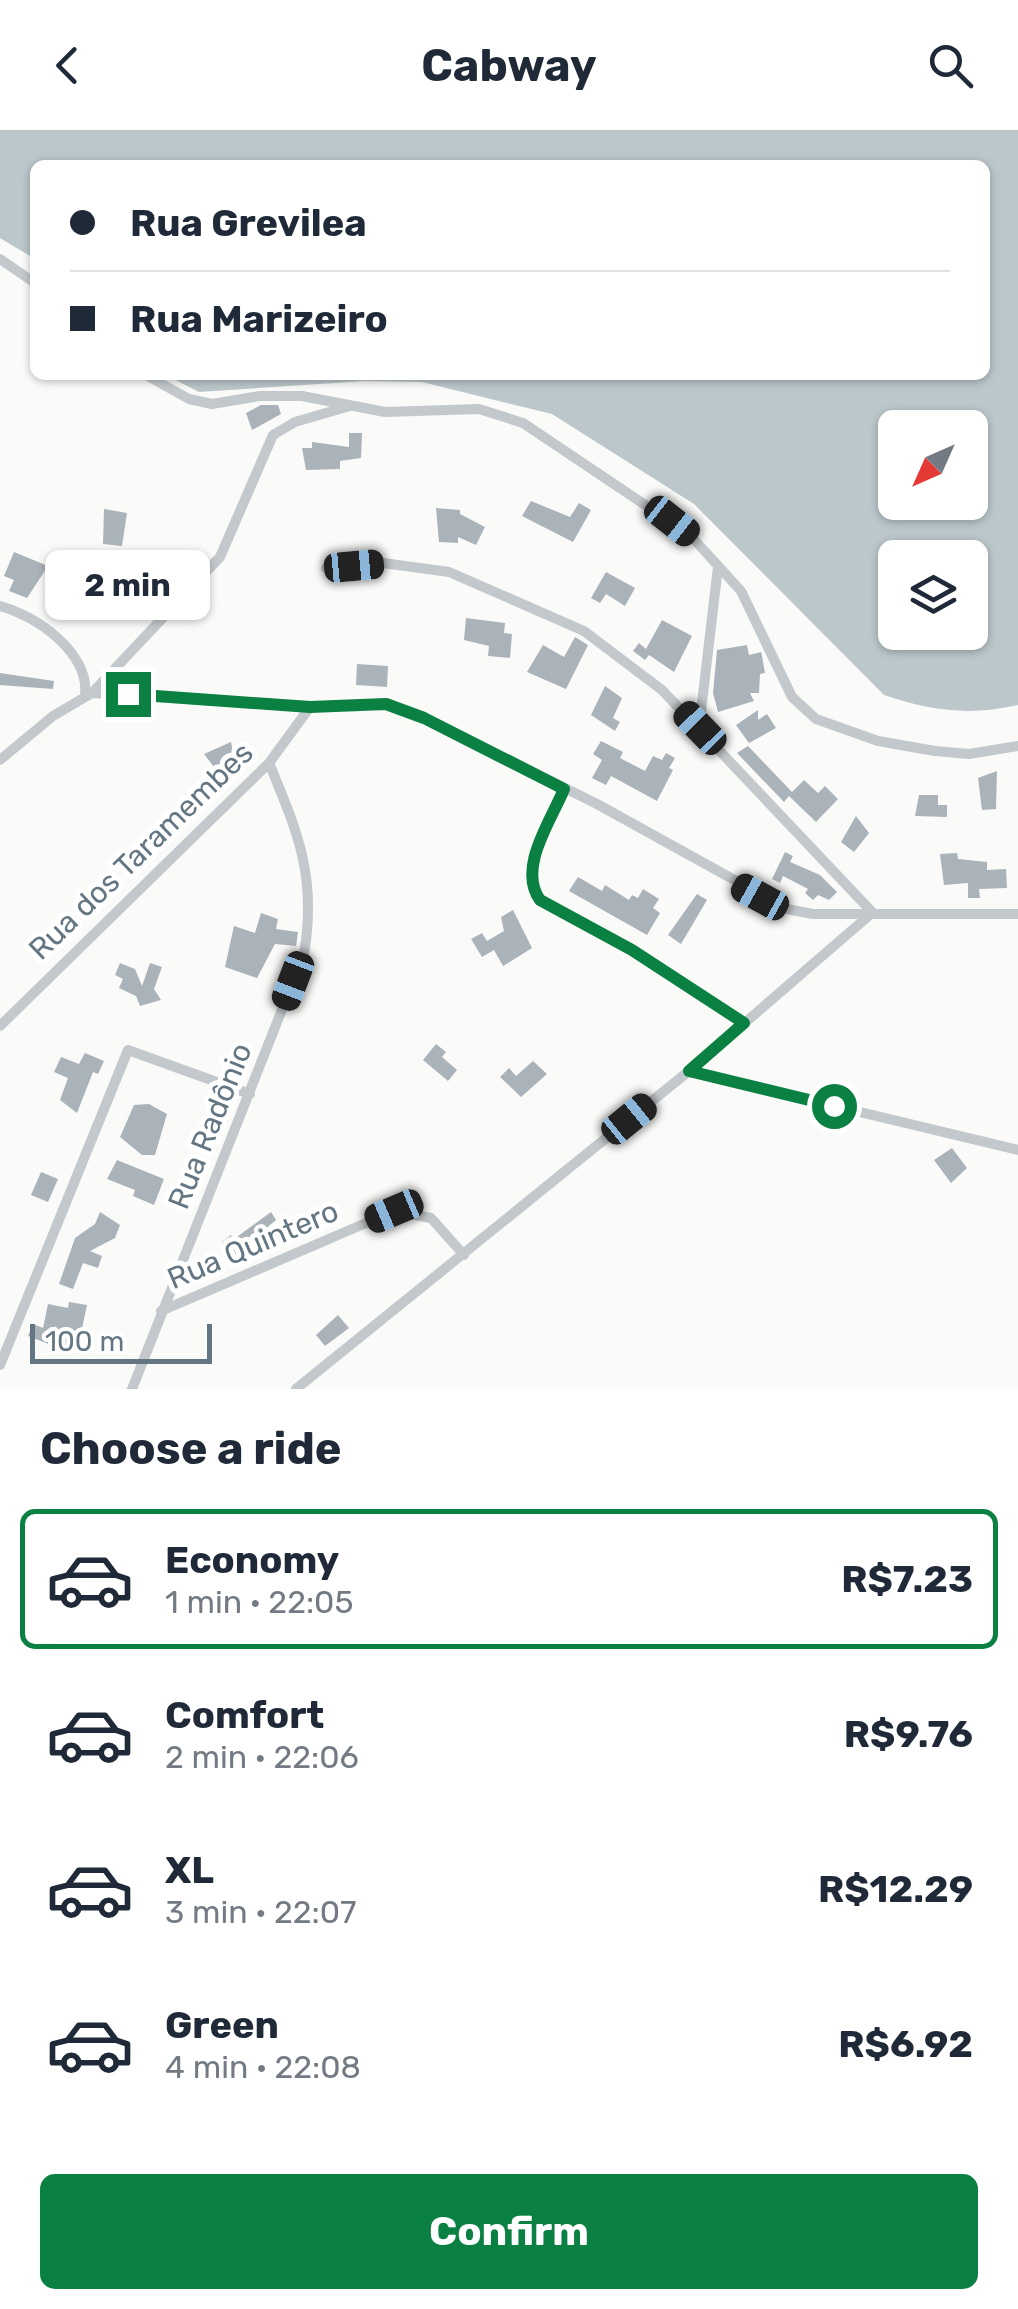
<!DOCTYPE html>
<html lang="en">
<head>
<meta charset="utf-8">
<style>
	:root { --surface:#fff; --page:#f2f2f3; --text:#1f2937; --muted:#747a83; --line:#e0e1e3; --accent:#0b8043 }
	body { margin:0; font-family:Rubik,sans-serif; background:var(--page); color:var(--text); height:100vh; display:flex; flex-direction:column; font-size:38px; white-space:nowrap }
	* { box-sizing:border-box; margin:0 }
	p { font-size:32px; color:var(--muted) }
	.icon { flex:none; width:55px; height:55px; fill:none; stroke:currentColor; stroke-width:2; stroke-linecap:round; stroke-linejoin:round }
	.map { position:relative; height:1259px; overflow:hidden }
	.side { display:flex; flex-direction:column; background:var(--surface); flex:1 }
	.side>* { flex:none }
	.hud { position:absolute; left:30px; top:30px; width:960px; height:220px; border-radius:15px; box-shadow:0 2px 8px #0004; display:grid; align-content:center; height:220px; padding:0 40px; background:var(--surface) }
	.needle { width:65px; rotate:225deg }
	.buttons { position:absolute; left:878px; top:280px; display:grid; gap:20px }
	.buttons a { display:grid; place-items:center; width:110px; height:110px; border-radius:15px; background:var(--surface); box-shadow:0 2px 8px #0004; font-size:50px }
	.scale { position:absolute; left:30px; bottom:25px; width:182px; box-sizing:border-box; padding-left:10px; border:5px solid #657683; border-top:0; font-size:28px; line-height:35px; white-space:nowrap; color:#657683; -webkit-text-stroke:8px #fff; paint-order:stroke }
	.end { position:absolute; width:45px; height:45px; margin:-22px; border:12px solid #0b8043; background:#fff; box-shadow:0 0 0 5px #fff }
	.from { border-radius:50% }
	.bubble { position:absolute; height:70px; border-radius:15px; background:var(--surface); box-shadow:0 2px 8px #0004; font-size:32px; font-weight:700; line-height:70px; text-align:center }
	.car { position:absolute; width:30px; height:60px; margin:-30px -15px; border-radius:12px; box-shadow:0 0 8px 2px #0007; background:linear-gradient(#222 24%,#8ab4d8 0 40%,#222 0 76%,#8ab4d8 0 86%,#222 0) }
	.hud b { display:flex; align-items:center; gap:35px; height:95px; font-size:38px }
	.hud b+b { border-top:2px solid var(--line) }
	.hud i { width:25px; height:25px; background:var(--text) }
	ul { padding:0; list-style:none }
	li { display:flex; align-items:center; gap:30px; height:140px; margin:0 20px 15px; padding:0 20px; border:5px solid transparent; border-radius:15px }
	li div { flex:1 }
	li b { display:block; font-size:38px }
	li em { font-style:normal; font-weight:700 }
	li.active { border-color:var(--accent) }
	li>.icon { width:90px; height:90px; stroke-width:1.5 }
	h2 { padding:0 40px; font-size:45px; line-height:120px }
	.action { display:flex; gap:20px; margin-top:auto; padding:20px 40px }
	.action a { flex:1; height:115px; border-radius:15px; background:var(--accent); color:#fff; font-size:40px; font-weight:700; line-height:115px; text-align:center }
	header { display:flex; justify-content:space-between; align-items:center; height:130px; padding:0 40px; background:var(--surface); font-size:45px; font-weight:700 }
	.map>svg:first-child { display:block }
	.water { fill:#bbc7cb; fill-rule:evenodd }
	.building { fill:#aab3b9 }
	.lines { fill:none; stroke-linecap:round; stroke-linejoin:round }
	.street { stroke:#c3c8cc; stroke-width:10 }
	.route { stroke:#0b8043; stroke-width:12 }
	.labels { text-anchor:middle; stroke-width:10; stroke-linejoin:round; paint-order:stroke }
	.street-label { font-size:30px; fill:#657683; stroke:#fff }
</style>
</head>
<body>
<header><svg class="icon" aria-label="back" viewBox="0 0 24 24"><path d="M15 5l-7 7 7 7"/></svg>Cabway<svg class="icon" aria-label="search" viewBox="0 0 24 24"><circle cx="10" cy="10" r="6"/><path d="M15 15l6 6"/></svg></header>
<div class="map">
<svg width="1018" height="1259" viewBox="0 0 1018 1259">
	<rect width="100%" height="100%" fill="#fafaf8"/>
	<path class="water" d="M0 0H1018V575C970 586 931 581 884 565L694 374 552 284 422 252 365 251 199 262 166 245H985V35H35V129L0 108ZM895 298H970V372H895ZM895 428H970V502H895Z"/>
	<path class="building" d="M261 275H278L281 284 252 300 246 283Z
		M349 303H362L361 328 340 331V339L306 340 302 318H312V312L349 317Z
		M531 371 570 387 579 373 591 380 573 412 522 386Z
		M436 378 460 380V384L485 397 476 415 458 407V413L439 412Z
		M104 379 127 383 122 416 103 414Z
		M14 422 48 436 27 468 9 461 14 450 4 446Z
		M606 442 635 458 625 476 606 464 600 473 591 468Z
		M466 488 505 493 504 503 512 504 510 528 488 526 489 516 464 510Z
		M662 490 692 506 674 542 649 525 645 530 633 521 639 513 646 519Z
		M575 507 588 515 566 559 527 542 543 515 564 527Z
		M747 515 749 525 761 522 762 526 765 543 760 544 759 563H750L754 571 718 582 713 563 717 520Z
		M357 534 388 536 387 557 356 555Z
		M0 543 54 551 53 559 0 555Z
		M605 556 622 568 613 588 620 592 615 601 591 585Z
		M758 580V590L767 584 776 598 749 613 736 595Z
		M601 611 623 622 620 628 645 641 653 626 662 630 666 623 675 628 669 638 673 640 657 671 611 646 606 655 592 648 602 630 593 624Z
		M231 612 234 629 220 645 204 624Z
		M748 616 792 662 804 650 818 663 825 656 838 669 816 692 789 666 784 672 737 623Z
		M997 641 996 679 982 680 978 648Z
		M919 665H938V675H947V687L915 686Z
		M856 686 869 703 854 722 841 712Z
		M785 722 793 726 790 732 820 745 837 762 829 770 818 765 813 770 805 763 808 759 783 746 780 753 772 749Z
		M957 723 958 729 987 732V740L1006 739 1007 758 979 759 980 768H968V753L944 755 940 724Z
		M578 747 602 761 605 755 629 770 632 765 638 768 643 759 659 769 653 778 660 783 647 805 569 761Z
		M697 764 707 770 681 814 668 805Z
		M513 780 532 818 503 836 494 820 482 827 471 809 482 803 487 811 504 801 501 787Z
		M261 783 278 789 276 799 298 802 296 816 275 814 257 848 225 837 234 796 255 803Z
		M120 833 135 839 142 856 150 833 162 837 154 859 161 870 140 876 136 866 119 858 123 849 115 845Z
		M436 914 446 922 442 927 457 940 448 951 423 930Z
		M85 923 104 931 98 944 93 942 77 983 60 970 68 948 54 942 61 927 79 934Z
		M533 931 547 944 521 967 500 947 509 938 516 946Z
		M149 974 167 984 155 1025H142L120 1007 134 975Z
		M952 1018 967 1038 951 1053 934 1030Z
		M117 1030 164 1049 154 1075 133 1066 135 1060 107 1049Z
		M41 1042 58 1049 48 1072 31 1065Z
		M100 1082 120 1095 115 1108 90 1121 102 1126 98 1138 83 1133 73 1159 59 1154 75 1108 95 1094Z
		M271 1082 276 1090 264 1100 269 1107 234 1129 222 1112 231 1105 234 1109Z
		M69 1172 87 1175 81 1203 72 1201 64 1220 28 1206 33 1194 43 1198 48 1174 68 1178Z
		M338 1185 349 1198 325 1216 316 1205Z"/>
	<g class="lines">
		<path class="street" d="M0 129 35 153
			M146 245 189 269 212 274 260 266H302L385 282 479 279 523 293 690 405 741 461 792 567 816 589 878 611 935 621 969 624 1018 616
			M326 438 383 433 449 442 584 501 662 560 873 783
			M0 476C37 486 90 523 85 566
			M92 563 220 427 273 305 295 292 350 276
			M699 598 718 437
			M0 630 53 586 92 563 310 577 386 574 424 588 597 674 787 779 813 784H1018
			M565 659C551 691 517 738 540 769L631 820 745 893
			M0 896 269 633 310 577
			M689 941 1018 1020
			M161 1181 394 1081 431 1088 464 1125
			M0 1235 128 920 250 964
			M132 1259 304 824C317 747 298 703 269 633
			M296 1259 689 941 872 783"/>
	</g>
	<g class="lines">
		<path class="route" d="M128 564 310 577 386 574 424 588 564 659C551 691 517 738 540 770L632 820 744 893 689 941 834 976"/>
	</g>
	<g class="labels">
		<g class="street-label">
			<text transform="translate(141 721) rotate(-44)" y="10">Rua dos Taramembes</text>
			<text transform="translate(210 996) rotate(-68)" y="10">Rua Radônio</text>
			<text transform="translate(253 1115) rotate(-23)" y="10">Rua Quintero</text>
		</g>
	</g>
</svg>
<div class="buttons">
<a><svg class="needle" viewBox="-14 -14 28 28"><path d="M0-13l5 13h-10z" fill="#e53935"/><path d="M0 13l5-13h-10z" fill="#747a83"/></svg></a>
<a><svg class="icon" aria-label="layers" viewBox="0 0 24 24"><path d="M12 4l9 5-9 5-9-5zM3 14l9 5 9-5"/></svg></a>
</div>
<div class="scale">100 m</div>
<i class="end from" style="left:834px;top:976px"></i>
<i class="end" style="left:128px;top:564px"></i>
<div class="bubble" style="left:45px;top:420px;width:165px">2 min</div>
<i class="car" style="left:672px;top:391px;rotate:128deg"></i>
<i class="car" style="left:354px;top:436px;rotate:85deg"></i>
<i class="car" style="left:700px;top:598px;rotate:316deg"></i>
<i class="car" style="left:760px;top:767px;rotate:299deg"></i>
<i class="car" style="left:293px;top:851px;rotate:201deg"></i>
<i class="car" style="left:629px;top:989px;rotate:51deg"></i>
<i class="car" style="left:394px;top:1081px;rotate:247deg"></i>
<div class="hud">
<b><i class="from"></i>Rua Grevilea</b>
<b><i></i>Rua Marizeiro</b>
</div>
</div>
<section class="side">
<h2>Choose a ride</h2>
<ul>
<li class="active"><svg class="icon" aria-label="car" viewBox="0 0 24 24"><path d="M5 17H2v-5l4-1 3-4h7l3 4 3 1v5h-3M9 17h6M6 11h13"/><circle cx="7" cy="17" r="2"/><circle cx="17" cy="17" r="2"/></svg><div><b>Economy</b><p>1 min · 22:05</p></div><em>R$7.23</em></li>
<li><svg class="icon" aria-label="car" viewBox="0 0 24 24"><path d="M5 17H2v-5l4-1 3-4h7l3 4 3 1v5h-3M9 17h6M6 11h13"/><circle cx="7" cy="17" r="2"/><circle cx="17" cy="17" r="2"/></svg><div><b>Comfort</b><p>2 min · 22:06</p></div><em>R$9.76</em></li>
<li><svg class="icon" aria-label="car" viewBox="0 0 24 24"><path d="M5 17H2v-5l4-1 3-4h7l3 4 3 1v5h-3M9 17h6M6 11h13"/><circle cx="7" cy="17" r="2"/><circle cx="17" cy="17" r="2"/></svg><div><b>XL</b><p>3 min · 22:07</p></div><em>R$12.29</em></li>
<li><svg class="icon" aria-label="car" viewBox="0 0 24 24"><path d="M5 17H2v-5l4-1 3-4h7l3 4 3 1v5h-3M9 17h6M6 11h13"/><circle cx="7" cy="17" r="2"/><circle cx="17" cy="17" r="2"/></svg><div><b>Green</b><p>4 min · 22:08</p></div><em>R$6.92</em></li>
</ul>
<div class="action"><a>Confirm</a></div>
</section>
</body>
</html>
